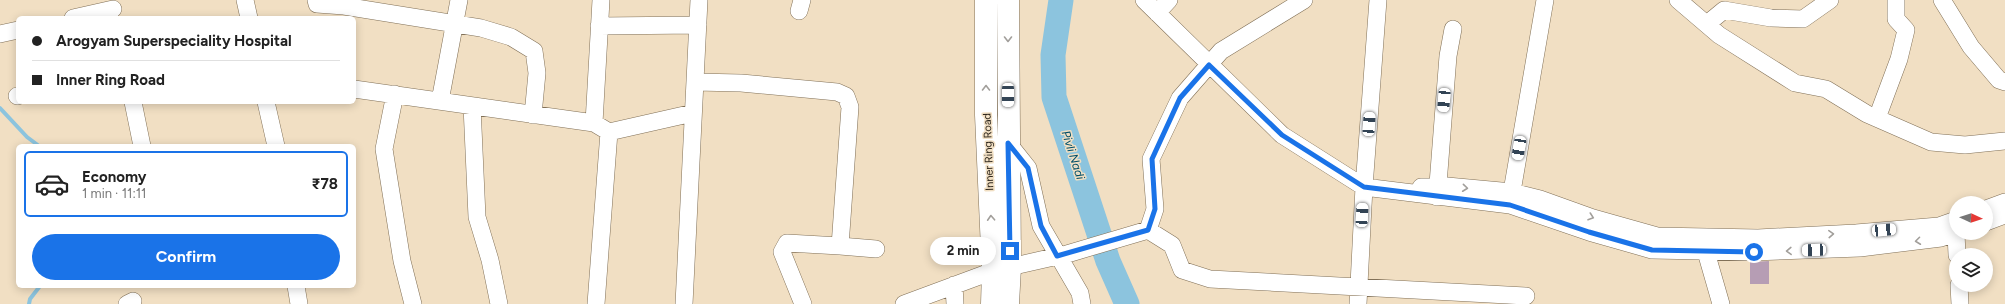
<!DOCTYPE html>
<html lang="en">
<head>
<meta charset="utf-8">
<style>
	:root { --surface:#fff; --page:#f6f6f6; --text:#222; --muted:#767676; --line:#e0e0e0; --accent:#1a73e8 }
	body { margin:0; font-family:Figtree,sans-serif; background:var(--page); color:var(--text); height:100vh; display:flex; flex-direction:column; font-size:15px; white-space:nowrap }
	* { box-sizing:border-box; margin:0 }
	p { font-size:13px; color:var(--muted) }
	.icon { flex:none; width:22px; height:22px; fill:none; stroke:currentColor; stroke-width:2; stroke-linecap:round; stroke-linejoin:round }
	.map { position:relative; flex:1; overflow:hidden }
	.sheet { position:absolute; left:16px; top:144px; width:340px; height:144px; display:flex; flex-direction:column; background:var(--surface); border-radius:6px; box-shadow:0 2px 10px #0003 }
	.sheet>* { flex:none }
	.banner { position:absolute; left:16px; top:16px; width:340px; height:88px; border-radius:6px; box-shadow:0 2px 10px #0003; display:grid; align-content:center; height:88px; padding:0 16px; background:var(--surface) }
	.needle { width:26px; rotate:93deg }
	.buttons { position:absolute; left:1949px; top:196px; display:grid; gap:8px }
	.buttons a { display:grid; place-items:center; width:44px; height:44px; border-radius:50%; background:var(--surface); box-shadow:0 2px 10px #0003; font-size:20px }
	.end { position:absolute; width:18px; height:18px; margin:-9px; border:5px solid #1a73e8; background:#fff; box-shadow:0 0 0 2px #fff }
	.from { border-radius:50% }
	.bubble { position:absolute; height:28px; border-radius:14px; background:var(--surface); box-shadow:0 2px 10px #0003; font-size:13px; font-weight:700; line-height:28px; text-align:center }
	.car { position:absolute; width:12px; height:24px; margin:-12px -6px; border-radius:5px; box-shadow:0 0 3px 1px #0007; background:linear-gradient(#fff 24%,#345 0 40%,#fff 0 76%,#345 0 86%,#fff 0) }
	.banner b { display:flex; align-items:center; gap:14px; height:38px; font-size:15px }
	.banner b+b { border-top:1px solid var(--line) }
	.banner i { width:10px; height:10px; background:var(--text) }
	ul { padding:7px 0 0; list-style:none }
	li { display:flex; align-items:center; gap:12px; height:66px; margin:0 8px 6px; padding:0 8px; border:2px solid transparent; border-radius:6px }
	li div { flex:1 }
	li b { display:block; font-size:15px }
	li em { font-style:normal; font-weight:700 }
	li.active { border-color:var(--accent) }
	li>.icon { width:36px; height:36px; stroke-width:1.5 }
	.button { display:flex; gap:8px; margin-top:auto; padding:8px 16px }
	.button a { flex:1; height:46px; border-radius:24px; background:var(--accent); color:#fff; font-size:16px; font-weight:700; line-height:46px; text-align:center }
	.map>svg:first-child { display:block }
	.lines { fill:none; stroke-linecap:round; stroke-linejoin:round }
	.stream { stroke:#8cc4de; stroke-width:4 }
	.river { stroke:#8cc4de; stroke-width:25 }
	.building { fill:#b69db4 }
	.minor-casing { stroke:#817057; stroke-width:18 }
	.highway-casing { stroke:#817057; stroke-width:23 }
	.minor { stroke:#fff; stroke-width:17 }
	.highway { stroke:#fff; stroke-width:22 }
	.oneway { stroke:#a29f9b }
	.route { stroke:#1a73e8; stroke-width:5 }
	.labels { text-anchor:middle; stroke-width:3; stroke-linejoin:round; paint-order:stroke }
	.street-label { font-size:11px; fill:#312a20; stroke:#f1dfc3 }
	.water-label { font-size:12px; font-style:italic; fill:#004f69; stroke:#f1dfc3 }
</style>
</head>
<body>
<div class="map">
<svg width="2005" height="304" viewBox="0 0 2005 304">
	<rect width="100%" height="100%" fill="#f1dfc3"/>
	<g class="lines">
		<path class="stream" d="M0 108 27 137 39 146
			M29 304 30 299 40 286"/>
		<path class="river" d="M1061 0 1053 55 1054 97 1108 261 1127 304"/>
	</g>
	<path class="building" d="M1769 261V284H1750V262Z"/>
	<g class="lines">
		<defs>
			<path id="minor" d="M245 0 249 18
				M316 0 317 4 344 6 481 28 511 37 534 51 537 73 533 115
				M1144 0 1282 135 1364 187 1510 205 1589 232 1652 250 1754 252 1860 248 1941 238 1956 233
				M1678 0 1719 35 1795 83 1826 89 1867 114 1931 142 1965 145 2005 141
				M1942 0 1971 47 1999 80 2005 82
				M799 11 802 0
				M1157 13 1169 0
				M73 18 113 9
				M1707 24 1724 10 1771 18 1803 19 1830 0
				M599 26 698 25
				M0 34 18 30
				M695 82 741 83 837 92 846 96 850 107 840 246 876 249
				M354 89 594 123 609 132 596 304
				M395 94 384 149 402 261 413 304
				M17 96H18
				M440 101 459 0
				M133 102 142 146
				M266 102 276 146
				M472 106 477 217 490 260 499 304
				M1877 118 1899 59 1906 30 1896 19V0
				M594 123 601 0
				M609 132 693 113
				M1008 143 1028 168 1041 226 1080 293 1082 304
				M1421 187 1447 186 1512 192 1540 199 1593 218 1657 236 1758 238 1856 233 1939 226 1956 220
				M1437 197 1448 56 1453 29
				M1510 203 1545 0
				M1986 209 2005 202
				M1986 222 2005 215
				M1148 230 1155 209 1151 159 1180 98 1221 51 1304 0
				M1956 233 1957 255
				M1706 252 1721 304
				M1010 267 1067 254 1148 230 1172 245 1182 270 1210 279 1526 296
				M954 285 955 304
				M1959 285 1960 304
				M296 286 299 304
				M127 304 133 301
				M684 304 699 0
				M803 304 782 252 787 243 840 246
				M904 304 993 271
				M1358 304 1364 187 1378 0"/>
			<path id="highway" d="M986 0V115L993 271 992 304
				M1008 304 1010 267 1008 0"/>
		</defs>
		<use href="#minor" class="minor-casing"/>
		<use href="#highway" class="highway-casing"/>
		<use href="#minor" class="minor"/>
		<use href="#highway" class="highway"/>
	</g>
	<defs><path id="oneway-chevron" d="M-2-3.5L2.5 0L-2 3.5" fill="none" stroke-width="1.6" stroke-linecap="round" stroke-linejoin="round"/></defs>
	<g class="oneway">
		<use href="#oneway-chevron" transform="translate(1008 39) rotate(90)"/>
		<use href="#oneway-chevron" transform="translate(986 88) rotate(-90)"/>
		<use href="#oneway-chevron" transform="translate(1465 188) rotate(6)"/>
		<use href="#oneway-chevron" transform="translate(1591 217) rotate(19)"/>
		<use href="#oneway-chevron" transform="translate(991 218) rotate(-93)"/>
		<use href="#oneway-chevron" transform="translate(1831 234) rotate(-3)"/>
		<use href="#oneway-chevron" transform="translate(1918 241) rotate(173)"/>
		<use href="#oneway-chevron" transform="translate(1789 251) rotate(178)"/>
	</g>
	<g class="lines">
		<path class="route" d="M1010 251 1008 143 1028 168 1041 226 1057 256 1148 230 1155 209 1152 159 1180 98 1209 65 1282 135 1364 187 1510 205 1589 232 1652 250 1754 252"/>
	</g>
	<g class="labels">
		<g class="street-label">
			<text transform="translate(988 152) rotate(-92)" y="4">Inner Ring Road</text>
		</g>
		<g class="water-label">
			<text transform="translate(1073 155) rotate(72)" y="4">Pivli Nadi</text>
		</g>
	</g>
</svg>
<div class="buttons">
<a><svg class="needle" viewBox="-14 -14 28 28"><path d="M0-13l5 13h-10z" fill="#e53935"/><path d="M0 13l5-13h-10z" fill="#767676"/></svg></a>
<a><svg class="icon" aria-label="layers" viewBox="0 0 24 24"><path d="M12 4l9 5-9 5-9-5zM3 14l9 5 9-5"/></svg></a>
</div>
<i class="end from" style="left:1754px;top:252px"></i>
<i class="end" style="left:1010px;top:251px"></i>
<div class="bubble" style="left:930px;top:237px;width:66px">2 min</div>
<i class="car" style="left:1008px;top:95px;rotate:180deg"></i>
<i class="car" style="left:1444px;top:100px;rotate:185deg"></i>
<i class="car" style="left:1369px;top:124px;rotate:4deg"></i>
<i class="car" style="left:1519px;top:148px;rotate:190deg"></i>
<i class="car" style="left:1362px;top:215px;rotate:3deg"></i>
<i class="car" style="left:1884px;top:230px;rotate:85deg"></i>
<i class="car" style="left:1814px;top:250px;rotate:268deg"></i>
<div class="banner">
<b><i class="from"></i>Arogyam Superspeciality Hospital</b>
<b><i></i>Inner Ring Road</b>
</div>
<section class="sheet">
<ul>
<li class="active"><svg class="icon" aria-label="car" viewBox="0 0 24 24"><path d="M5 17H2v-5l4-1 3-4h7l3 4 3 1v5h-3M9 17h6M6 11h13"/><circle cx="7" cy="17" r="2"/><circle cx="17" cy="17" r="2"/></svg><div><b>Economy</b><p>1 min · 11:11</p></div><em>₹78</em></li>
</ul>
<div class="button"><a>Confirm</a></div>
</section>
</div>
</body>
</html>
